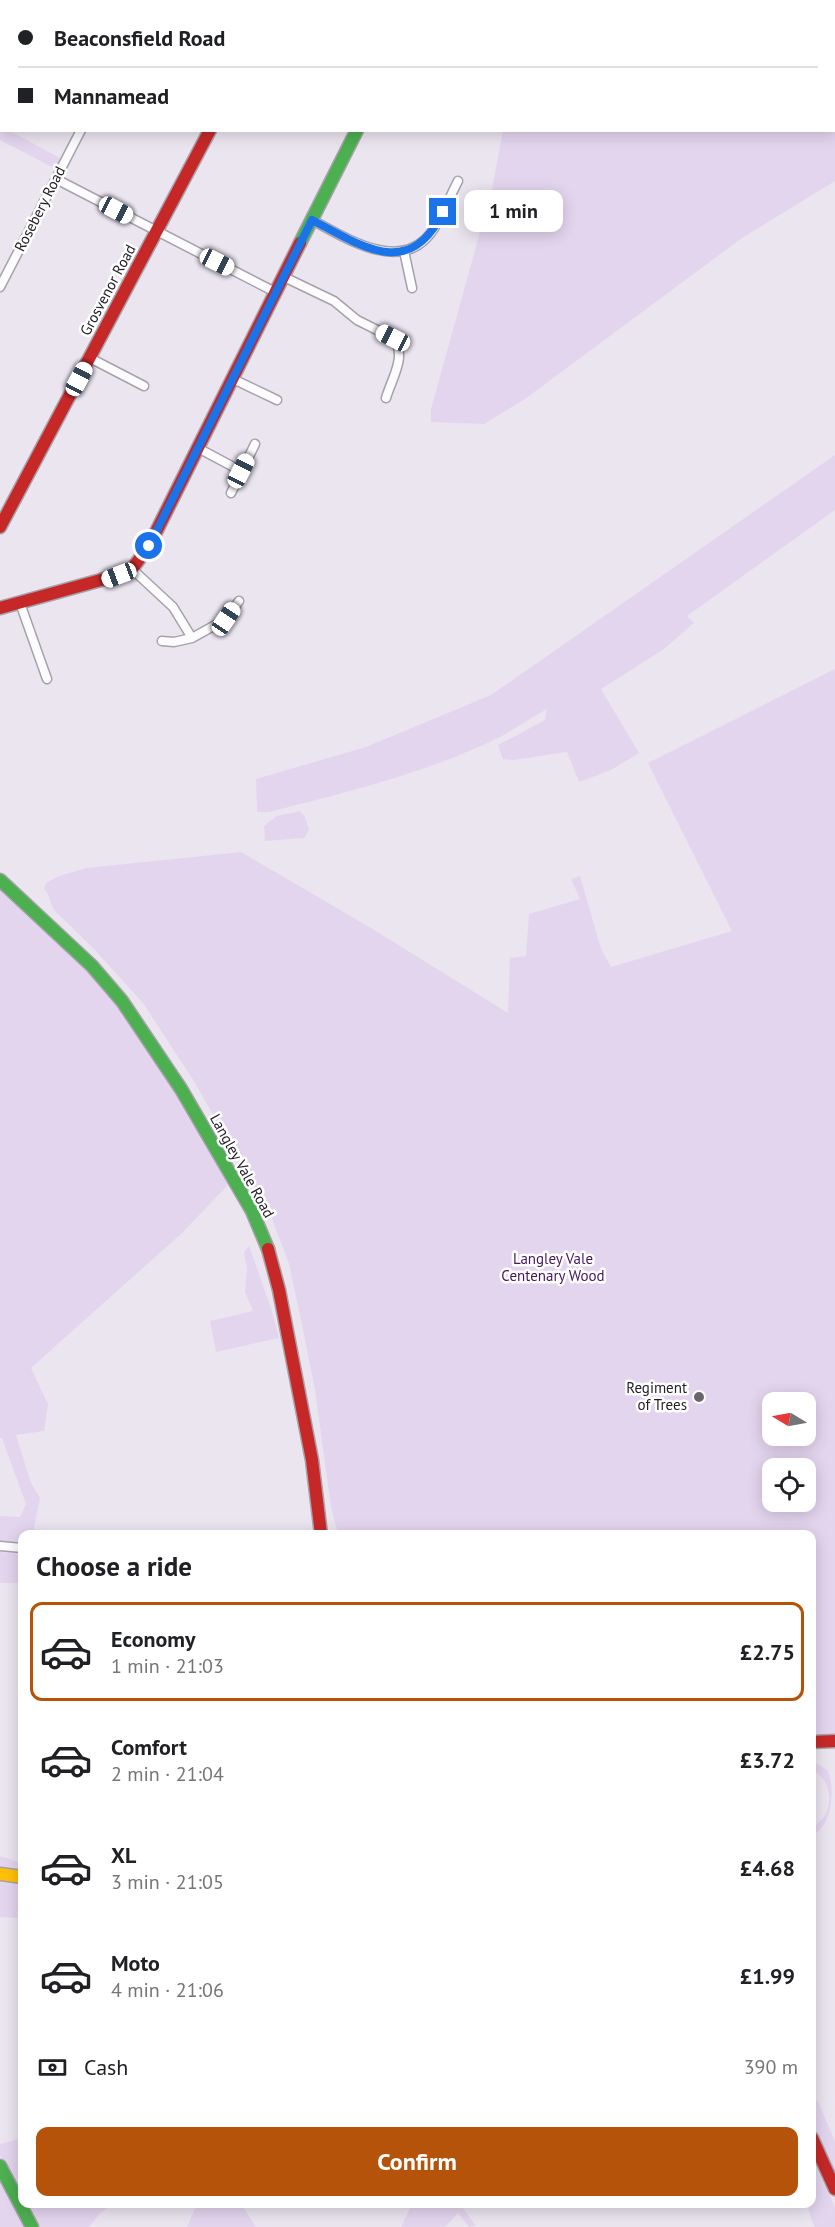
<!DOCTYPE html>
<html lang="en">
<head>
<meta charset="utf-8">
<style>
	:root { --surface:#fff; --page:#f6f6f6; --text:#202124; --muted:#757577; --line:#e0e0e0; --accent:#b45309 }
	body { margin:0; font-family:"PT Sans",sans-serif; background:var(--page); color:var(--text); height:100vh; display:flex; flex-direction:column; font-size:22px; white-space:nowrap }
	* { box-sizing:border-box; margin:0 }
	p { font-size:20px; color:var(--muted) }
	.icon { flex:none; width:33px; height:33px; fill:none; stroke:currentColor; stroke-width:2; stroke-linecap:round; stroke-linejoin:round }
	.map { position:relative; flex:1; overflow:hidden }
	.drawer { position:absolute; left:18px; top:1530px; width:798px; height:678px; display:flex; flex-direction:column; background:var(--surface); border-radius:12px; box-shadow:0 3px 15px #0003 }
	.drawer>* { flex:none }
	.top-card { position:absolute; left:0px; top:0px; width:836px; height:132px; box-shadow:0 3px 15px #0003; display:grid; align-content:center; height:132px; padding:0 18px; background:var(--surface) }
	.needle { width:39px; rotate:280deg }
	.fabs { position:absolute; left:762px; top:1392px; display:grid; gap:12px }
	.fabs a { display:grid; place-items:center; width:54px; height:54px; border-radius:12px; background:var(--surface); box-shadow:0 3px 15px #0003; font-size:30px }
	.end { position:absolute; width:27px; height:27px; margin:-14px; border:8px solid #1a73e8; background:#fff; box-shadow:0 0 0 3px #fff }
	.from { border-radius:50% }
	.bubble { position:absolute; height:42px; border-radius:12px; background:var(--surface); box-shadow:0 3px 15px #0003; font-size:20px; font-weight:600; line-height:42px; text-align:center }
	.car { position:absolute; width:18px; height:36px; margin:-18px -9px; border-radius:8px; box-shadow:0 0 4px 2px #0007; background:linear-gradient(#fff 24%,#345 0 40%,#fff 0 76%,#345 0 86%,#fff 0) }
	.top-card b { display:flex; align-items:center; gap:21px; height:57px; font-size:22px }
	.top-card b+b { border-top:2px solid var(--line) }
	.top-card i { width:15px; height:15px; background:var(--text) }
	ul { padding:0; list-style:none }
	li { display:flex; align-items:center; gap:18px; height:99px; margin:0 12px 9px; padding:0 6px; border:3px solid transparent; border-radius:12px }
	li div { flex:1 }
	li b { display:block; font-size:22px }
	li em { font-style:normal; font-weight:600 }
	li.active { border-color:var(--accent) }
	li>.icon { width:54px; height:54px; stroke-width:1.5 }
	h2 { padding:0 18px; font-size:27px; line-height:72px }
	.pay { display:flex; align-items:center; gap:15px; height:66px; padding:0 18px; font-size:22px }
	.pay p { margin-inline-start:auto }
	.button { display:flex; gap:12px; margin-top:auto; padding:12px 18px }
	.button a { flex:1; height:69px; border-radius:12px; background:var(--accent); color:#fff; font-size:24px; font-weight:600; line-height:69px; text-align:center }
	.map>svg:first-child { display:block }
	.green { fill:#e4d5ef; fill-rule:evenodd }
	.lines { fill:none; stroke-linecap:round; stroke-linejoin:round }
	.street-casing { stroke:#a6a1aa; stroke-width:11 }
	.fast-casing { stroke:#a6a1aa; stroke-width:15 }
	.slow-casing { stroke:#a6a1aa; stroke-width:15 }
	.jam-casing { stroke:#a6a1aa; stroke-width:15 }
	.street { stroke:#fcfbfd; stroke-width:8 }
	.fast { stroke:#4caf50; stroke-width:12 }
	.slow { stroke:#ffc107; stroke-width:12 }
	.jam { stroke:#c62828; stroke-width:12 }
	.route { stroke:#1a73e8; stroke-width:8 }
	.poi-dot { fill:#6a656d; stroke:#fff; stroke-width:2 }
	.labels { text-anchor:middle; stroke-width:5; stroke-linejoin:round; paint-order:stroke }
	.street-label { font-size:15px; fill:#242027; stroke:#fff }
	.park-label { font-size:15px; fill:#45165e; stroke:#fff }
	.poi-label { font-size:15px; fill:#242027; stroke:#fff; text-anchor:end }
</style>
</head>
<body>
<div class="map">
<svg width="835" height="2227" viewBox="0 0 835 2227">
	<rect width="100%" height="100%" fill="#ebe5f0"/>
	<path class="green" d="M0 0H74L2 2 0 123Z
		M548 0H835V181L742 238 525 399 484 424 431 422V409L492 189 503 131 834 130V2L547 1Z
		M0 125 2 130 10 131 60 158 56 169 0 140Z
		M835 455V510L687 616 694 623 664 649 601 689 639 753 611 770 579 782 567 752 514 760 503 759 498 745 545 720 547 709C531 718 516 728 500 737 427 773 347 792 269 812H257L256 779 366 747 491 695Z
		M835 669V1734L812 1735V1534H338L331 1507 315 1390 301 1320 289 1264 271 1216 192 1078 143 1003 94 949 54 910C49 902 51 895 44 889L46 883 59 876 87 868 241 852 371 928 508 1013 510 958 526 956 529 914 580 899 571 879 580 876 601 949 611 967 732 931 648 763ZM806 1402V1436H772V1402ZM772 1468H806V1502H772Z
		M300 811 305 817 309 830 304 838 265 841 264 826 277 816Z
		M0 887 72 952 126 1011 157 1059 211 1151 228 1185 182 1233 31 1368 48 1404 44 1431 16 1435 31 1483 40 1498 33 1533 37 1534H22V1544L0 1542V1516L20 1517 26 1504 2 1438H0Z
		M249 1246 271 1308 279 1338 216 1352 210 1321 253 1311 245 1292 247 1269 244 1252Z
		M0 1552 22 1554V1583H0Z
		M812 1761C817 1764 824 1767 828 1771 835 1789 833 1826 812 1835V1827C835 1816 835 1781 812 1770Z
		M0 1856 22 1863V1872L0 1869Z
		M0 1882 22 1885V1918L0 1917Z
		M812 2094 818 2102 835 2141V2175L812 2126Z
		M22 2138V2193L0 2155V2144Z
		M812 2158 835 2207V2227H815L812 2221 807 2204H812Z
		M0 2176 25 2227H0Z
		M28 2204H65L67 2207 76 2204H114L101 2212 89 2227H37L35 2215Z
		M201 2204H237L245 2210 256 2227H187L195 2209Z
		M412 2204H460L476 2226 469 2227 458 2213 445 2227H401Z"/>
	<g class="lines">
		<defs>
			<path id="street" d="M439 0 442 2
				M149 2V0
				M278 2 279 0
				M420 2 421 0
				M56 179 277 293
				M312 220C346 238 399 273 430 234 442 219 449 198 458 181
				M404 251 412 288
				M284 277 334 301 357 320 393 338C408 355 391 380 386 398
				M0 287 81 130
				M90 358 144 386
				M233 379 277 400
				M198 448 241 471
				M231 493 255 444
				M132 569 173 607 192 638 226 619 239 601
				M20 603 47 679
				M162 641 174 642 192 638
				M0 1546 22 1548"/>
			<path id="fast" d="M300 243 357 130
				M0 880 92 966 122 1001 181 1089 252 1211 268 1249
				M0 2166 32 2227"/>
			<path id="slow" d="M0 1874 22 1877"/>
			<path id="jam" d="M0 527 210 130
				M0 608 119 575 132 569 149 546 300 243
				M268 1249 279 1290 312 1460 321 1534
				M812 1742 835 1741
				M812 2138 835 2189"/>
		</defs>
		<use href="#street" class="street-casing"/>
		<use href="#fast" class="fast-casing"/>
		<use href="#slow" class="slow-casing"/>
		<use href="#jam" class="jam-casing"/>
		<use href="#street" class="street"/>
		<use href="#fast" class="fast"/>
		<use href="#slow" class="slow"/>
		<use href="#jam" class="jam"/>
	</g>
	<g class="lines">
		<path class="route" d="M149 546 312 220C363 247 410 280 443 212"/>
	</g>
	<circle class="poi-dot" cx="699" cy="1397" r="6"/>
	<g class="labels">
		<g class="street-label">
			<text transform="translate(40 209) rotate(-63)" y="5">Rosebery Road</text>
			<text transform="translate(108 290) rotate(-62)" y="5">Grosvenor Road</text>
			<text transform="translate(242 1166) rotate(61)" y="5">Langley Vale Road</text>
		</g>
		<g class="park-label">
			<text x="553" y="1264">Langley Vale<tspan x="553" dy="17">Centenary Wood</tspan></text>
		</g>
		<g class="poi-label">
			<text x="687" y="1393">Regiment<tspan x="687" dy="17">of Trees</tspan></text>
		</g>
	</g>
</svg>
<div class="fabs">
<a><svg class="needle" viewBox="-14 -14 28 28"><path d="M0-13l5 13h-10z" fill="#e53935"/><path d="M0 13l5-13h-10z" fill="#757577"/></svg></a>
<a><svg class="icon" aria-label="locate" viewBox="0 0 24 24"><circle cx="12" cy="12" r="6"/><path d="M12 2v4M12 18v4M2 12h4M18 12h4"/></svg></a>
</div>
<i class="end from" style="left:149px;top:546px"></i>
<i class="end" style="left:443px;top:212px"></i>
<div class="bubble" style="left:464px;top:190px;width:99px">1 min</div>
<i class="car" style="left:116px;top:210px;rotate:118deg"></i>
<i class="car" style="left:217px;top:262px;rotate:117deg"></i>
<i class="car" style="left:393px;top:338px;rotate:297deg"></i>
<i class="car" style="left:79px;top:379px;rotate:28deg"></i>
<i class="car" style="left:241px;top:471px;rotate:27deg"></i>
<i class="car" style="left:119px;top:575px;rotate:249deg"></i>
<i class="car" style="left:226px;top:619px;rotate:34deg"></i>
<div class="top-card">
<b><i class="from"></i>Beaconsfield Road</b>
<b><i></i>Mannamead</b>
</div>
<section class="drawer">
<h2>Choose a ride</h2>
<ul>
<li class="active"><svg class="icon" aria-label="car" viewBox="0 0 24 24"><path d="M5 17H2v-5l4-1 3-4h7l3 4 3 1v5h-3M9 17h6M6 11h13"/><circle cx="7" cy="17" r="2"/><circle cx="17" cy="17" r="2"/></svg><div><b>Economy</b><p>1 min · 21:03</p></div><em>£2.75</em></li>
<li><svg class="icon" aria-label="car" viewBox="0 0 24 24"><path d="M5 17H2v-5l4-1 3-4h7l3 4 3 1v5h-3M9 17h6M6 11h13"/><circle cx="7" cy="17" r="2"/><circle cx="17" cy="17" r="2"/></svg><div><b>Comfort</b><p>2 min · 21:04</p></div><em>£3.72</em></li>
<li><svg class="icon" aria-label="car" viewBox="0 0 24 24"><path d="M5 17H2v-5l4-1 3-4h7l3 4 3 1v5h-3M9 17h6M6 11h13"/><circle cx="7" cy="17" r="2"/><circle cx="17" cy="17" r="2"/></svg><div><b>XL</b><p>3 min · 21:05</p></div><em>£4.68</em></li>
<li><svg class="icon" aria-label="car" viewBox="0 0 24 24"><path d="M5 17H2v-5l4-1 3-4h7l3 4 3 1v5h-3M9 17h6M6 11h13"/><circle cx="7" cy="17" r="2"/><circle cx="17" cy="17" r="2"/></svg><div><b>Moto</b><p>4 min · 21:06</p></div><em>£1.99</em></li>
</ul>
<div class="pay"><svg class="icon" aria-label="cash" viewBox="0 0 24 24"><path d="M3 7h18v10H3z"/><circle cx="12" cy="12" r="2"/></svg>Cash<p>390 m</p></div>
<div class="button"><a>Confirm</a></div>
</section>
</div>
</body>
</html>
